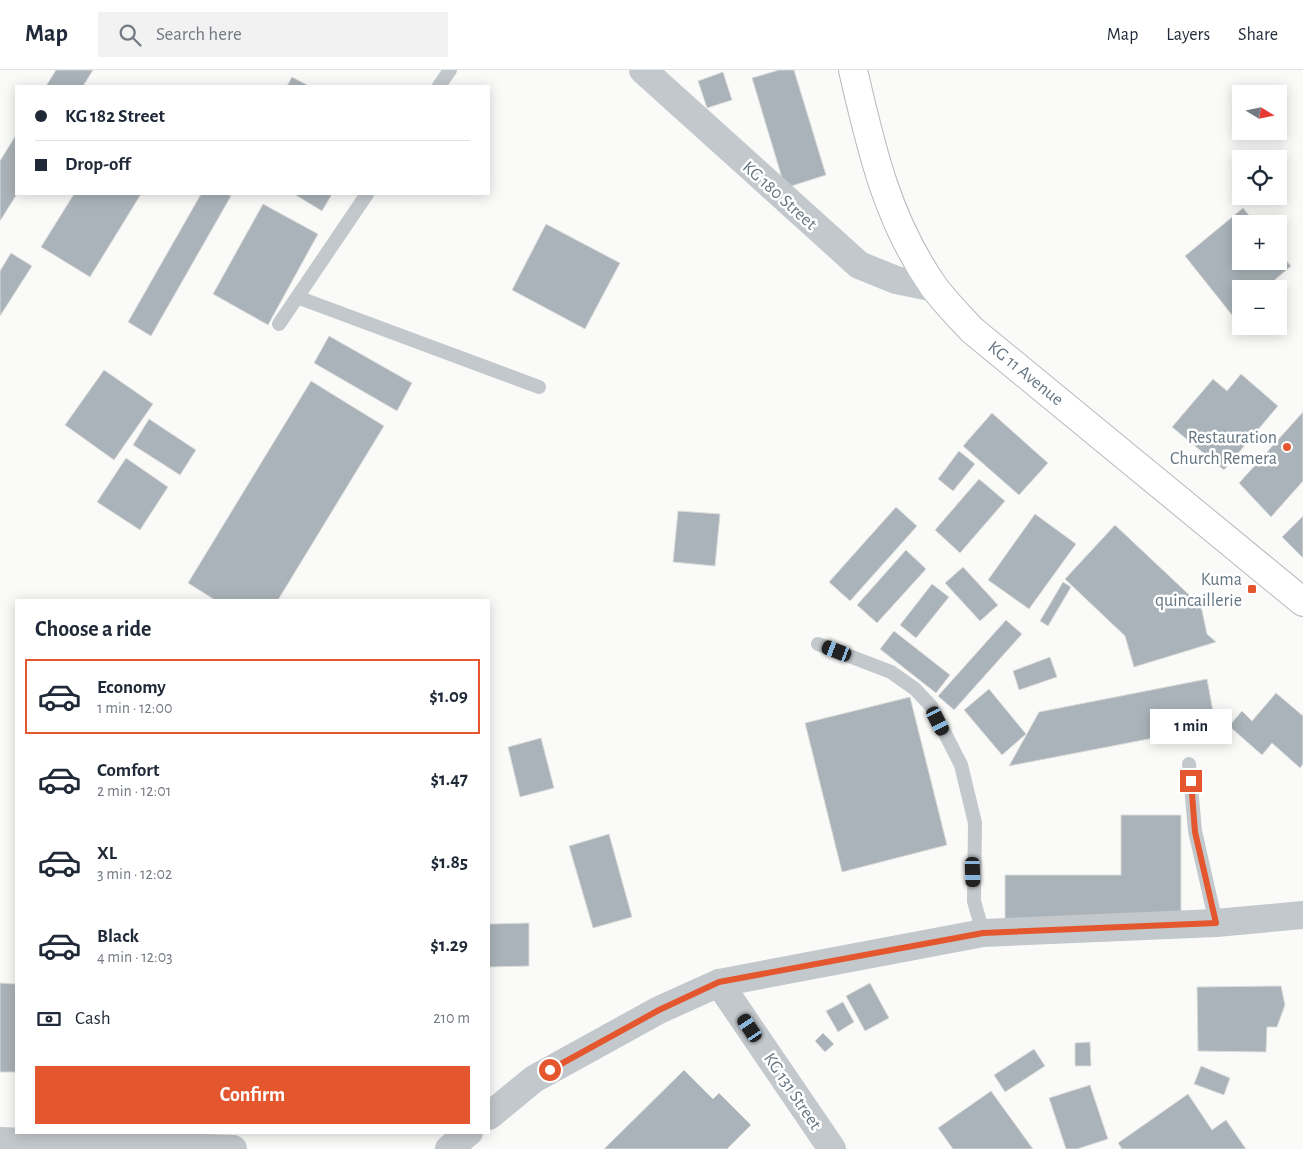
<!DOCTYPE html>
<html lang="en">
<head>
<meta charset="utf-8">
<style>
	:root { --surface:#fff; --page:#f2f2f3; --text:#1f2937; --muted:#747a83; --line:#e0e1e3; --accent:#e4572e }
	body { margin:0; font-family:"Alegreya Sans",sans-serif; background:var(--page); color:var(--text); height:100vh; display:flex; flex-direction:column; font-size:19px; white-space:nowrap }
	* { box-sizing:border-box; margin:0 }
	p { font-size:16px; color:var(--muted) }
	.icon { flex:none; width:28px; height:28px; fill:none; stroke:currentColor; stroke-width:2; stroke-linecap:round; stroke-linejoin:round }
	.map { position:relative; flex:1; overflow:hidden }
	.side { position:absolute; left:15px; top:529px; width:475px; height:535px; display:flex; flex-direction:column; background:var(--surface); border-radius:0px; box-shadow:0 2px 12px #0003 }
	.side>* { flex:none }
	.banner { position:absolute; left:15px; top:15px; width:475px; height:110px; border-radius:0px; box-shadow:0 2px 12px #0003; display:grid; align-content:center; height:110px; padding:0 20px; background:var(--surface) }
	.needle { width:32px; rotate:100deg }
	.controls { position:absolute; left:1232px; top:15px; display:grid; gap:10px }
	.controls a { display:grid; place-items:center; width:55px; height:55px; border-radius:0px; background:var(--surface); box-shadow:0 2px 12px #0003; font-size:25px }
	.end { position:absolute; width:22px; height:22px; margin:-11px; border:6px solid #e4572e; background:#fff; box-shadow:0 0 0 2px #fff }
	.from { border-radius:50% }
	.bubble { position:absolute; height:35px; border-radius:0px; background:var(--surface); box-shadow:0 2px 12px #0003; font-size:16px; font-weight:700; line-height:35px; text-align:center }
	.car { position:absolute; width:15px; height:30px; margin:-15px -8px; border-radius:6px; box-shadow:0 0 4px 1px #0007; background:linear-gradient(#222 24%,#8ab4d8 0 40%,#222 0 76%,#8ab4d8 0 86%,#222 0) }
	.banner b { display:flex; align-items:center; gap:18px; height:48px; font-size:19px }
	.banner b+b { border-top:1px solid var(--line) }
	.banner i { width:12px; height:12px; background:var(--text) }
	ul { padding:0; list-style:none }
	li { display:flex; align-items:center; gap:15px; height:75px; margin:0 10px 8px; padding:0 10px; border:2px solid transparent; border-radius:0px }
	li div { flex:1 }
	li b { display:block; font-size:19px }
	li em { font-style:normal; font-weight:700 }
	li.current { border-color:var(--accent) }
	li>.icon { width:45px; height:45px; stroke-width:1.5 }
	h2 { padding:0 20px; font-size:22px; line-height:60px }
	.pay { display:flex; align-items:center; gap:12px; height:55px; padding:0 20px; font-size:19px }
	.pay p { margin-inline-start:auto }
	.action { display:flex; gap:10px; margin-top:auto; padding:10px 20px }
	.action a { flex:1; height:58px; border-radius:0px; background:var(--accent); color:#fff; font-size:20px; font-weight:700; line-height:58px; text-align:center }
	header { display:flex; align-items:center; gap:30px; box-sizing:border-box; height:70px; padding:0 25px; background:var(--surface); border-bottom:1px solid var(--line) }
	header strong { font-size:24px }
	nav { display:flex; gap:28px; margin-inline-start:auto; font-size:18px }
	.search { width:350px; height:45px; background:var(--page); display:flex; align-items:center; gap:12px; box-sizing:border-box; padding:0 18px; border-radius:0px; color:var(--muted); font-size:19px }
	.map>svg:first-child { display:block }
	.building { fill:#aab3b9; stroke:#dcdcda }
	.lines { fill:none; stroke-linecap:round; stroke-linejoin:round }
	.secondary-casing { stroke:#b3babf; stroke-width:30 }
	.service { stroke:#c3c8cc; stroke-width:14 }
	.minor { stroke:#c3c8cc; stroke-width:28 }
	.tertiary { stroke:#c3c8cc; stroke-width:28 }
	.secondary { stroke:#fff; stroke-width:28 }
	.route { stroke:#e4572e; stroke-width:6 }
	.poi-dot { fill:#e4572e; stroke:#fff; stroke-width:2 }
	.labels { text-anchor:middle; stroke-width:5; stroke-linejoin:round; paint-order:stroke }
	.street-label { font-size:18px; fill:#657683; stroke:#fff }
	.poi-label { font-size:18px; fill:#657683; stroke:#fff; text-anchor:end }
</style>
</head>
<body>
<header>
<strong>Map</strong>
<div class="search"><svg class="icon" aria-label="search" viewBox="0 0 24 24"><circle cx="10" cy="10" r="6"/><path d="M15 15l6 6"/></svg>Search here</div>
<nav><a>Map</a><a>Layers</a><a>Share</a></nav>
</header>
<div class="map">
<svg width="1303" height="1079" viewBox="0 0 1303 1079">
	<rect width="100%" height="100%" fill="#fafaf8"/>
	<path class="building" d="M56 0H93L83 16H46Z
		M779 0H794L826 105 785 118 752 8Z
		M723 2 732 30 707 38 698 11Z
		M292 7 309 16H287Z
		M16 65 17 124 0 151V91Z
		M74 124H141L90 207 41 177Z
		M201 124H227L231 126 151 266 128 252Z
		M294 124H332L322 141Z
		M263 134 318 164 268 255 213 224Z
		M1243 138 1256 154H1241V191H1279V182L1291 196 1264 219H1241V238L1232 245 1185 186Z
		M546 154 620 193 585 259 512 220Z
		M11 183 32 196 0 246V201Z
		M329 266 412 313 397 341 314 293Z
		M104 300 153 334 114 390 65 355Z
		M1241 304 1278 336 1224 400 1172 357 1213 309 1227 321Z
		M311 311 384 356 278 530H215L188 513Z
		M1303 342V411L1271 447 1239 413Z
		M992 343 1048 393 1019 425 963 376Z
		M149 349 196 380 180 405 133 375Z
		M959 381 975 394 953 421 938 409Z
		M126 388 168 417 140 460 97 432Z
		M979 409 1005 431 960 483 935 460Z
		M896 437 917 456 850 531 829 512Z
		M678 441 720 444 715 496 673 492Z
		M1035 444 1076 474 1029 539 988 510Z
		M1303 446V488L1282 467Z
		M1115 455 1201 536 1207 564 1216 572 1134 597 1125 566 1065 509Z
		M906 480 926 499 877 553 857 535Z
		M963 497 998 535 980 551 945 513Z
		M1063 512 1071 517 1048 556 1040 551Z
		M932 514 949 527 916 568 900 555Z
		M1006 550 1022 564 954 640 938 626Z
		M894 561 950 605 936 623 880 579Z
		M1050 587 1057 607 1019 620 1013 601Z
		M1207 609 1218 668 1198 672 1195 660 1009 696 1039 642Z
		M989 619 1026 664 1002 685 964 640Z
		M1276 623 1303 646V694L1300 698 1272 673 1262 685 1229 656 1242 641 1252 651Z
		M910 627 947 775 842 802 805 653Z
		M541 668 554 718 520 727 508 677Z
		M1121 745H1181V849H1005V805H1121Z
		M609 764 632 847 593 858 569 776Z
		M529 853V896L489 897V854Z
		M0 913 16 914V1002H0Z
		M870 913 889 948 865 961 846 926Z
		M1281 916 1285 935 1277 957H1267L1266 982 1198 981 1197 917Z
		M843 932 854 952 838 962 826 941Z
		M823 963 834 974 825 982 815 971Z
		M1090 972 1091 996H1075V973Z
		M1034 979 1045 996 1005 1022 994 1005Z
		M1201 996 1230 1008 1224 1025 1194 1014Z
		M684 1000 713 1029 719 1023 751 1055 727 1079H604Z
		M1090 1015 1108 1069 1077 1079H1066L1049 1028Z
		M991 1021 1033 1079H953L938 1058Z
		M1188 1024 1212 1060 1226 1050 1246 1079H1122L1118 1073Z"/>
	<g class="lines">
		<defs>
			<path id="secondary" d="M853 0C871 78 887 150 934 217 945 232 959 246 972 260L1303 532"/>
		</defs>
		<use href="#secondary" class="secondary-casing"/>
		<path class="service" d="M439 16 450 0
			M297 227 539 317
			M279 254 367 124
			M818 574 891 602 915 619 931 636 961 695 975 753 974 831 983 863
			M1189 694 1195 761 1216 853"/>
		<path class="minor" d="M719 913 832 1079"/>
		<path class="tertiary" d="M643 0 859 195 896 210 935 218
			M489 1046 534 1009 659 940 719 913 983 863 1216 853 1303 845
			M0 1071 233 1079
			M449 1079 469 1062"/>
		<use href="#secondary" class="secondary"/>
	</g>
	<g class="lines">
		<path class="route" d="M550 1000 659 940 719 912 983 863 1216 853 1195 762 1191 711"/>
	</g>
	<g class="poi-dot">
		<circle cx="1287" cy="377" r="5"/>
		<rect x="1247" y="514" width="10" height="10" rx="2.5"/>
	</g>
	<g class="labels">
		<g class="street-label">
			<text transform="translate(780 125) rotate(42)" y="6">KG 180 Street</text>
			<text transform="translate(1026 303) rotate(39)" y="6">KG 11 Avenue</text>
			<text transform="translate(793 1021) rotate(56)" y="6">KG 131 Street</text>
		</g>
		<g class="poi-label">
			<text x="1277" y="373">Restauration<tspan x="1277" dy="21">Church Remera</tspan></text>
			<text x="1242" y="515">Kuma<tspan x="1242" dy="21">quincaillerie</tspan></text>
		</g>
	</g>
</svg>
<div class="controls">
<a><svg class="needle" viewBox="-14 -14 28 28"><path d="M0-13l5 13h-10z" fill="#e53935"/><path d="M0 13l5-13h-10z" fill="#747a83"/></svg></a>
<a><svg class="icon" aria-label="locate" viewBox="0 0 24 24"><circle cx="12" cy="12" r="6"/><path d="M12 2v4M12 18v4M2 12h4M18 12h4"/></svg></a>
<a>+</a>
<a>−</a>
</div>
<i class="end from" style="left:550px;top:1000px"></i>
<i class="end" style="left:1191px;top:711px"></i>
<div class="bubble" style="left:1150px;top:639px;width:82px">1 min</div>
<i class="car" style="left:837px;top:581px;rotate:291deg"></i>
<i class="car" style="left:938px;top:651px;rotate:153deg"></i>
<i class="car" style="left:973px;top:802px;rotate:178deg"></i>
<i class="car" style="left:750px;top:958px;rotate:326deg"></i>
<div class="banner">
<b><i class="from"></i>KG 182 Street</b>
<b><i></i>Drop-off</b>
</div>
<section class="side">
<h2>Choose a ride</h2>
<ul>
<li class="current"><svg class="icon" aria-label="car" viewBox="0 0 24 24"><path d="M5 17H2v-5l4-1 3-4h7l3 4 3 1v5h-3M9 17h6M6 11h13"/><circle cx="7" cy="17" r="2"/><circle cx="17" cy="17" r="2"/></svg><div><b>Economy</b><p>1 min · 12:00</p></div><em>$1.09</em></li>
<li><svg class="icon" aria-label="car" viewBox="0 0 24 24"><path d="M5 17H2v-5l4-1 3-4h7l3 4 3 1v5h-3M9 17h6M6 11h13"/><circle cx="7" cy="17" r="2"/><circle cx="17" cy="17" r="2"/></svg><div><b>Comfort</b><p>2 min · 12:01</p></div><em>$1.47</em></li>
<li><svg class="icon" aria-label="car" viewBox="0 0 24 24"><path d="M5 17H2v-5l4-1 3-4h7l3 4 3 1v5h-3M9 17h6M6 11h13"/><circle cx="7" cy="17" r="2"/><circle cx="17" cy="17" r="2"/></svg><div><b>XL</b><p>3 min · 12:02</p></div><em>$1.85</em></li>
<li><svg class="icon" aria-label="car" viewBox="0 0 24 24"><path d="M5 17H2v-5l4-1 3-4h7l3 4 3 1v5h-3M9 17h6M6 11h13"/><circle cx="7" cy="17" r="2"/><circle cx="17" cy="17" r="2"/></svg><div><b>Black</b><p>4 min · 12:03</p></div><em>$1.29</em></li>
</ul>
<div class="pay"><svg class="icon" aria-label="cash" viewBox="0 0 24 24"><path d="M3 7h18v10H3z"/><circle cx="12" cy="12" r="2"/></svg>Cash<p>210 m</p></div>
<div class="action"><a>Confirm</a></div>
</section>
</div>
</body>
</html>
